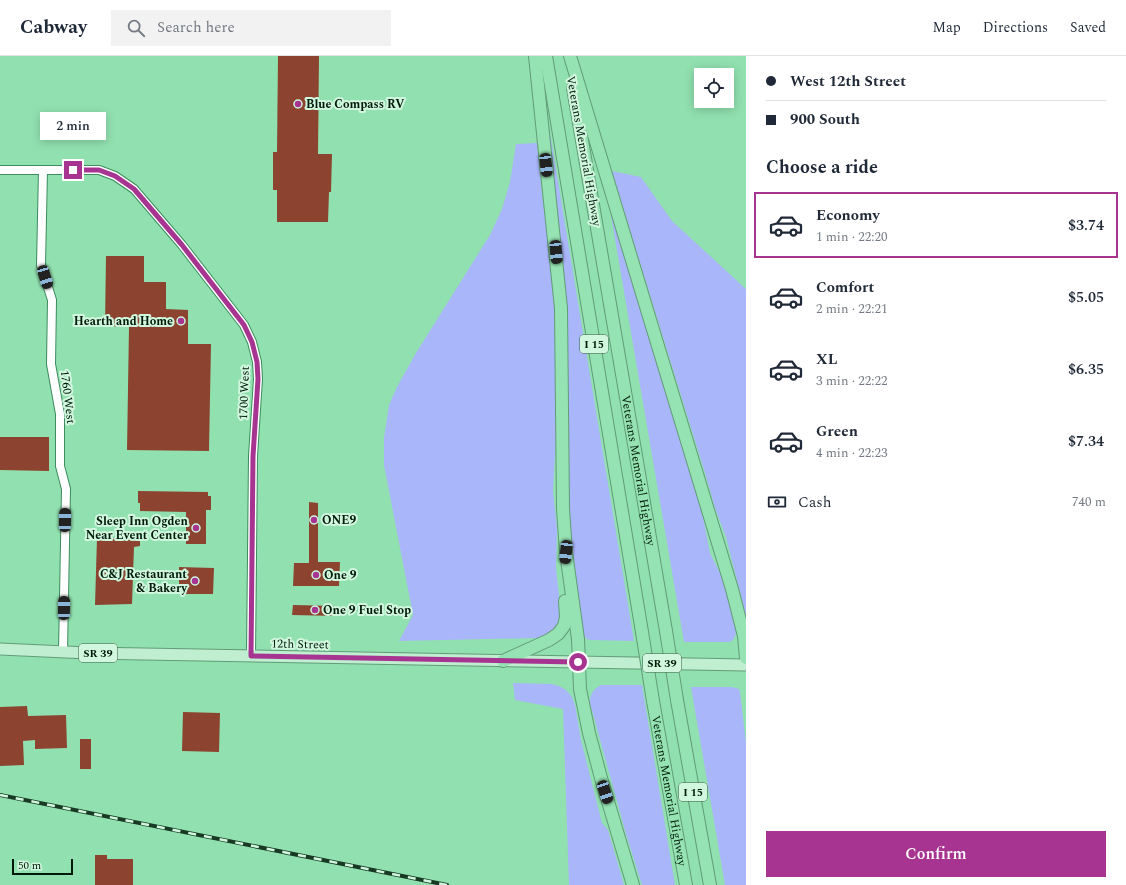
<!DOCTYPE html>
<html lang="en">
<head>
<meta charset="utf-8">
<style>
	:root { --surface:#fff; --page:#f2f2f3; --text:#1f2937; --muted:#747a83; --line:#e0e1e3; --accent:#a63490 }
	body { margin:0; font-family:Spectral,serif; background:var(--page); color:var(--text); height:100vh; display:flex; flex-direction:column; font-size:15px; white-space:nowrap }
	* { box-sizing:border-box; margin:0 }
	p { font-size:13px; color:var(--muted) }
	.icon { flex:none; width:22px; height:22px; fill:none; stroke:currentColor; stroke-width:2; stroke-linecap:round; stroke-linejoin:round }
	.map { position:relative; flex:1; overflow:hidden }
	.panel { display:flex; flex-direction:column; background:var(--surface); width:380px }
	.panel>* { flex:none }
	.top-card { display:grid; align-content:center; height:88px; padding:0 20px; background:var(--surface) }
	.buttons { position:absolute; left:694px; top:12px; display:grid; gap:8px }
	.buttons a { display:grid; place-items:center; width:40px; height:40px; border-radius:0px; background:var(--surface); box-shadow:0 2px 10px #0003; font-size:20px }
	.scale { position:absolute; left:12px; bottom:10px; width:61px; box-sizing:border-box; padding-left:4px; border:2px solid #001a09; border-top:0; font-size:11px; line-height:14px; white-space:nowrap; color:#001a09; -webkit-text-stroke:3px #d1f7de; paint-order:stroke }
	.end { position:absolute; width:18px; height:18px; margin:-9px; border:5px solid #a63490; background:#fff; box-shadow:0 0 0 2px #fff }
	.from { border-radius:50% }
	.bubble { position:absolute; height:28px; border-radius:0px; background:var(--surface); box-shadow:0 2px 10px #0003; font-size:13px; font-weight:600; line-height:28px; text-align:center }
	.car { position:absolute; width:12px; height:24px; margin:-12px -6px; border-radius:5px; box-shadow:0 0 3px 1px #0007; background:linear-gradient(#222 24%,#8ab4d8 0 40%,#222 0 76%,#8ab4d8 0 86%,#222 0) }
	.top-card b { display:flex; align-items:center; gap:14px; height:38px; font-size:15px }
	.top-card b+b { border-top:1px solid var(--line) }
	.top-card i { width:10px; height:10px; background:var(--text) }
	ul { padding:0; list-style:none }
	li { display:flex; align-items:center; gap:12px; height:66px; margin:0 8px 6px; padding:0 12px; border:2px solid transparent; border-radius:0px }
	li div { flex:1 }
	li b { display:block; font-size:15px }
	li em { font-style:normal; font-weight:600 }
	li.current { border-color:var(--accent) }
	li>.icon { width:36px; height:36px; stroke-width:1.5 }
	h2 { padding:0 20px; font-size:18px; line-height:48px }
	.pay { display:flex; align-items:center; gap:10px; height:44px; padding:0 20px; font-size:15px }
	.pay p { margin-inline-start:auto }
	.primary-button { display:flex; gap:8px; margin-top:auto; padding:8px 20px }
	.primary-button a { flex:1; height:46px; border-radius:0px; background:var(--accent); color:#fff; font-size:16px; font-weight:600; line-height:46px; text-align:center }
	header { display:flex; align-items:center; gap:24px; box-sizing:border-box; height:56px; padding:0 20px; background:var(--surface); border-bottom:1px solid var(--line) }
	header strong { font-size:19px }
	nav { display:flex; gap:22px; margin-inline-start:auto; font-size:14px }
	.search { width:280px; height:36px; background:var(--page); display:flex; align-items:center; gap:10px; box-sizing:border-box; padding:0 14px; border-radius:0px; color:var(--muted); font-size:15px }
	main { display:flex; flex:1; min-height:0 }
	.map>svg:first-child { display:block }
	.green { fill:#aab6fa }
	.building { fill:#8c4430 }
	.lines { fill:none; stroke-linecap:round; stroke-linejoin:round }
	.minor-casing { stroke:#3d8b5f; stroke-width:10 }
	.major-casing { stroke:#619c77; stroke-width:13 }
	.highway-casing { stroke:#619c77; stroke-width:14 }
	.minor { stroke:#fff; stroke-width:8 }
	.major { stroke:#bfeed1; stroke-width:11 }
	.highway { stroke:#95e2b2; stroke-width:12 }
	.rail-casing { stroke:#183a24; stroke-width:4 }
	.rail { stroke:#d1f7de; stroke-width:2.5; stroke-dasharray:8; stroke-linecap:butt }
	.highway-bridge-casing { stroke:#619c77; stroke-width:14; stroke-linecap:butt }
	.highway-bridge { stroke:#95e2b2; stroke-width:12 }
	.route { stroke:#a63490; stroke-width:5 }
	.poi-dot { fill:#a63490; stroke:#d1f7de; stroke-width:1.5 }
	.labels { text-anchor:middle; stroke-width:4; stroke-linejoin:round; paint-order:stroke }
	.shield { fill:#d1f7de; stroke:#3f5c49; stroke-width:1 }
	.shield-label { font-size:11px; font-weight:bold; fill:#001a09 }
	.poi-label { font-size:12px; font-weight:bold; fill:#001a09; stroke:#d1f7de; text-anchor:start }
	.street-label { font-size:12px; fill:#001a09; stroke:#d1f7de }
</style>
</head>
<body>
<header>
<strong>Cabway</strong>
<div class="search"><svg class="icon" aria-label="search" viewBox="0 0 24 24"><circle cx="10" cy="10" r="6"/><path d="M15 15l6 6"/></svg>Search here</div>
<nav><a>Map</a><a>Directions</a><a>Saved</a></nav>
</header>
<main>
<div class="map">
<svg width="746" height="829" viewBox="0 0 746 829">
	<rect width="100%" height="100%" fill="#91e0af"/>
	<path class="green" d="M547 59 634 585 590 584 587 583 583 579 569 461Z
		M537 87 542 138 550 199 554 246 557 364 553 435 557 473 556 512 561 557 559 565 555 573 548 579 539 582 399 585 413 559 384 409V382L389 349 397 331 416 297 490 179 502 153 510 126 516 88Z
		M612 115 641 121 672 165 746 233V560L726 481 715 452 705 417 633 184Z
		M609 148 702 456 710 497 723 523 736 573C736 579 735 583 730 586H684Z
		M513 627 552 628 559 630 566 634 572 641 575 649 581 684 602 767 608 774 624 829H569L563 653 515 644Z
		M601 629H642L675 829H642L626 778 590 647C590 638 593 633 601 629Z
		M691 631H732L739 633 740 636 746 687V829H725Z"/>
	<path class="building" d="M278 0H319L318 98H332L331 136H329L328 166H277V134H273V96H277Z
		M106 200H144V226H166V253L188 254V288H211L209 395 127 394 129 271 105 270Z
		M0 381H49V415L0 414Z
		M138 435 208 436V440H211V454H206V488H186V456L140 455V447H138Z
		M309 446 318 447V506H340L339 530H293L294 507H309Z
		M97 482 140 483V490L134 491 132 548 95 549Z
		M179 511 214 512 213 538H179Z
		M293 549 337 550V560L292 559Z
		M27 650 28 660 66 659 67 692 35 693V684L23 685 24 709 0 710V651Z
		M183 656 220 657 219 696 182 695Z
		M80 683H91V713H80Z
		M95 799H107V803H133V829H95Z"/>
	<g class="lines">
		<defs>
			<path id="minor" d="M0 114H99L115 120 134 133 182 189 244 269 252 286 257 306 258 323 253 400 251 600
				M43 114 41 209 52 244 51 308 60 358V410L66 433 63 596"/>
			<path id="major" d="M0 593 88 597 746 609"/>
			<g id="highway">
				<path d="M535 0 561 252 563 453 566 496 578 583 580 633 589 677 601 722 633 829"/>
				<path d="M546 0 642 576"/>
				<path d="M570 0 651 267 732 533 744 580 746 602"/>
				<path id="s1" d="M573 32 666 575"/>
				<path d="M503 605 549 584 558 578 564 570 566 561 565 545"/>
				<path d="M677 644 710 829"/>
				<path id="s2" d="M653 645 686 829"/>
			</g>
		</defs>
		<use href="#minor" class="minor-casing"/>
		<use href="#major" class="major-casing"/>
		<use href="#highway" class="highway-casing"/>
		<use href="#minor" class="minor"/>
		<use href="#major" class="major"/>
		<use href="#highway" class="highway"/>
		<defs>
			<path id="rail" d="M0 739 447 829"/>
		</defs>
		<use href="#rail" class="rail-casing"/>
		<use href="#rail" class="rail"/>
		<defs>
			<path id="highway-bridge" d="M666 575 677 644
				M642 576 653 645"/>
		</defs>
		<use href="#highway-bridge" class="highway-bridge-casing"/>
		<use href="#highway-bridge" class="highway-bridge"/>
	</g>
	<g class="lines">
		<path class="route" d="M73 114H99L115 120 134 133 182 189 244 269 252 286 257 306 258 323 253 400 251 600 578 606"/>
	</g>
	<g class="poi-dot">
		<circle cx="298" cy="48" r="4"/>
		<circle cx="181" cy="265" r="4"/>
		<circle cx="314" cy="464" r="4"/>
		<circle cx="196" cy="472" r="4"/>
		<circle cx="316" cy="519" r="4"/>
		<circle cx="195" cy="525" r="4"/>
		<circle cx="315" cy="554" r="4"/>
	</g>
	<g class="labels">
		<g class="shield">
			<rect x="580" y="279" width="28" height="18" rx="3"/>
			<rect x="79" y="588" width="38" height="18" rx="3"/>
			<rect x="643" y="598" width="38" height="18" rx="3"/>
			<rect x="679" y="727" width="28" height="18" rx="3"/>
		</g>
		<g class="shield-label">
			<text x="594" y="292">I 15</text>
			<text x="98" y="601">SR 39</text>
			<text x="662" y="611">SR 39</text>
			<text x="693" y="740">I 15</text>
		</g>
		<g class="poi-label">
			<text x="306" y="52">Blue Compass RV</text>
			<text x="173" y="269" text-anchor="end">Hearth and Home</text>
			<text x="322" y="468">ONE9</text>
			<text x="188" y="469" text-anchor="end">Sleep Inn Ogden<tspan x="188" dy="14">Near Event Center</tspan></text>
			<text x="187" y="522" text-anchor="end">C&amp;J Restaurant<tspan x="187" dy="14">&amp; Bakery</tspan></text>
			<text x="324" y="523">One 9</text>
			<text x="323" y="558">One 9 Fuel Stop</text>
		</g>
		<g class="street-label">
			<text transform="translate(584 95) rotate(80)" y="4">Veterans Memorial Highway</text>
			<text transform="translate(244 337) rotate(-88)" y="4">1700 West</text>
			<text transform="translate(68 341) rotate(83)" y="4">1760 West</text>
			<text dy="4" stroke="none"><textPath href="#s1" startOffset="388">Veterans Memorial Highway</textPath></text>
			<text transform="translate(300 588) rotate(1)" y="4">12th Street</text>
			<text dy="4" stroke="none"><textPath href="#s2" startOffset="91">Veterans Memorial Highway</textPath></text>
		</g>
	</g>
</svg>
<div class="buttons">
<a><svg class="icon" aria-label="locate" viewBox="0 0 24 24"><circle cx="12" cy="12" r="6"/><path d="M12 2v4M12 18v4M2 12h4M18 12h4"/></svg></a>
</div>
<div class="scale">50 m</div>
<i class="end from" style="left:578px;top:606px"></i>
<i class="end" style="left:73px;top:114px"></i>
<div class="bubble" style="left:40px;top:56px;width:66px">2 min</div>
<i class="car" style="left:546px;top:109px;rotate:174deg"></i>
<i class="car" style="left:556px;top:196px;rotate:175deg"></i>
<i class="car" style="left:45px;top:221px;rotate:163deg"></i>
<i class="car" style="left:65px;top:464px;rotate:1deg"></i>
<i class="car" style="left:566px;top:496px;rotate:186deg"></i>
<i class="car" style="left:64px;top:552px;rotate:1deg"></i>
<i class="car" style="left:605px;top:736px;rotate:162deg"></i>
</div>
<section class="panel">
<div class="top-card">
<b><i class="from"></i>West 12th Street</b>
<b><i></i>900 South</b>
</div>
<h2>Choose a ride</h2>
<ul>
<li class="current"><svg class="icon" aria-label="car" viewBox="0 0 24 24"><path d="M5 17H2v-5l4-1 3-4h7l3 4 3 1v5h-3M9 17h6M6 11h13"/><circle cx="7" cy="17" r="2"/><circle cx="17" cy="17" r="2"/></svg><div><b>Economy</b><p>1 min · 22:20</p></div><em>$3.74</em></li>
<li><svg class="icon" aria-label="car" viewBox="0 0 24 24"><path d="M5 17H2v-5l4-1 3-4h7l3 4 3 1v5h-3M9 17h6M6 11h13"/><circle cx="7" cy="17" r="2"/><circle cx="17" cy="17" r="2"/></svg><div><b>Comfort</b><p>2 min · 22:21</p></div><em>$5.05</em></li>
<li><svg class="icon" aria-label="car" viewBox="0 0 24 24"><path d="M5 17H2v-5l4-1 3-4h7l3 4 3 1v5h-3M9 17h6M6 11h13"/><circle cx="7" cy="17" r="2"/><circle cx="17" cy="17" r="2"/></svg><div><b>XL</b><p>3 min · 22:22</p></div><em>$6.35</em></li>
<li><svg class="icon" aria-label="car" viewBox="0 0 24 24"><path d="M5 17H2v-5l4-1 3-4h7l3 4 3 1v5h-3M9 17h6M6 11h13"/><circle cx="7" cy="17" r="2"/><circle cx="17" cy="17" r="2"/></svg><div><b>Green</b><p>4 min · 22:23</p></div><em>$7.34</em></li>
</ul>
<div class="pay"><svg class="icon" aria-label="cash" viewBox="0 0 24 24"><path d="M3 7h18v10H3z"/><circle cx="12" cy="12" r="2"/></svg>Cash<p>740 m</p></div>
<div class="primary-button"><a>Confirm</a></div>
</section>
</main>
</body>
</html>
